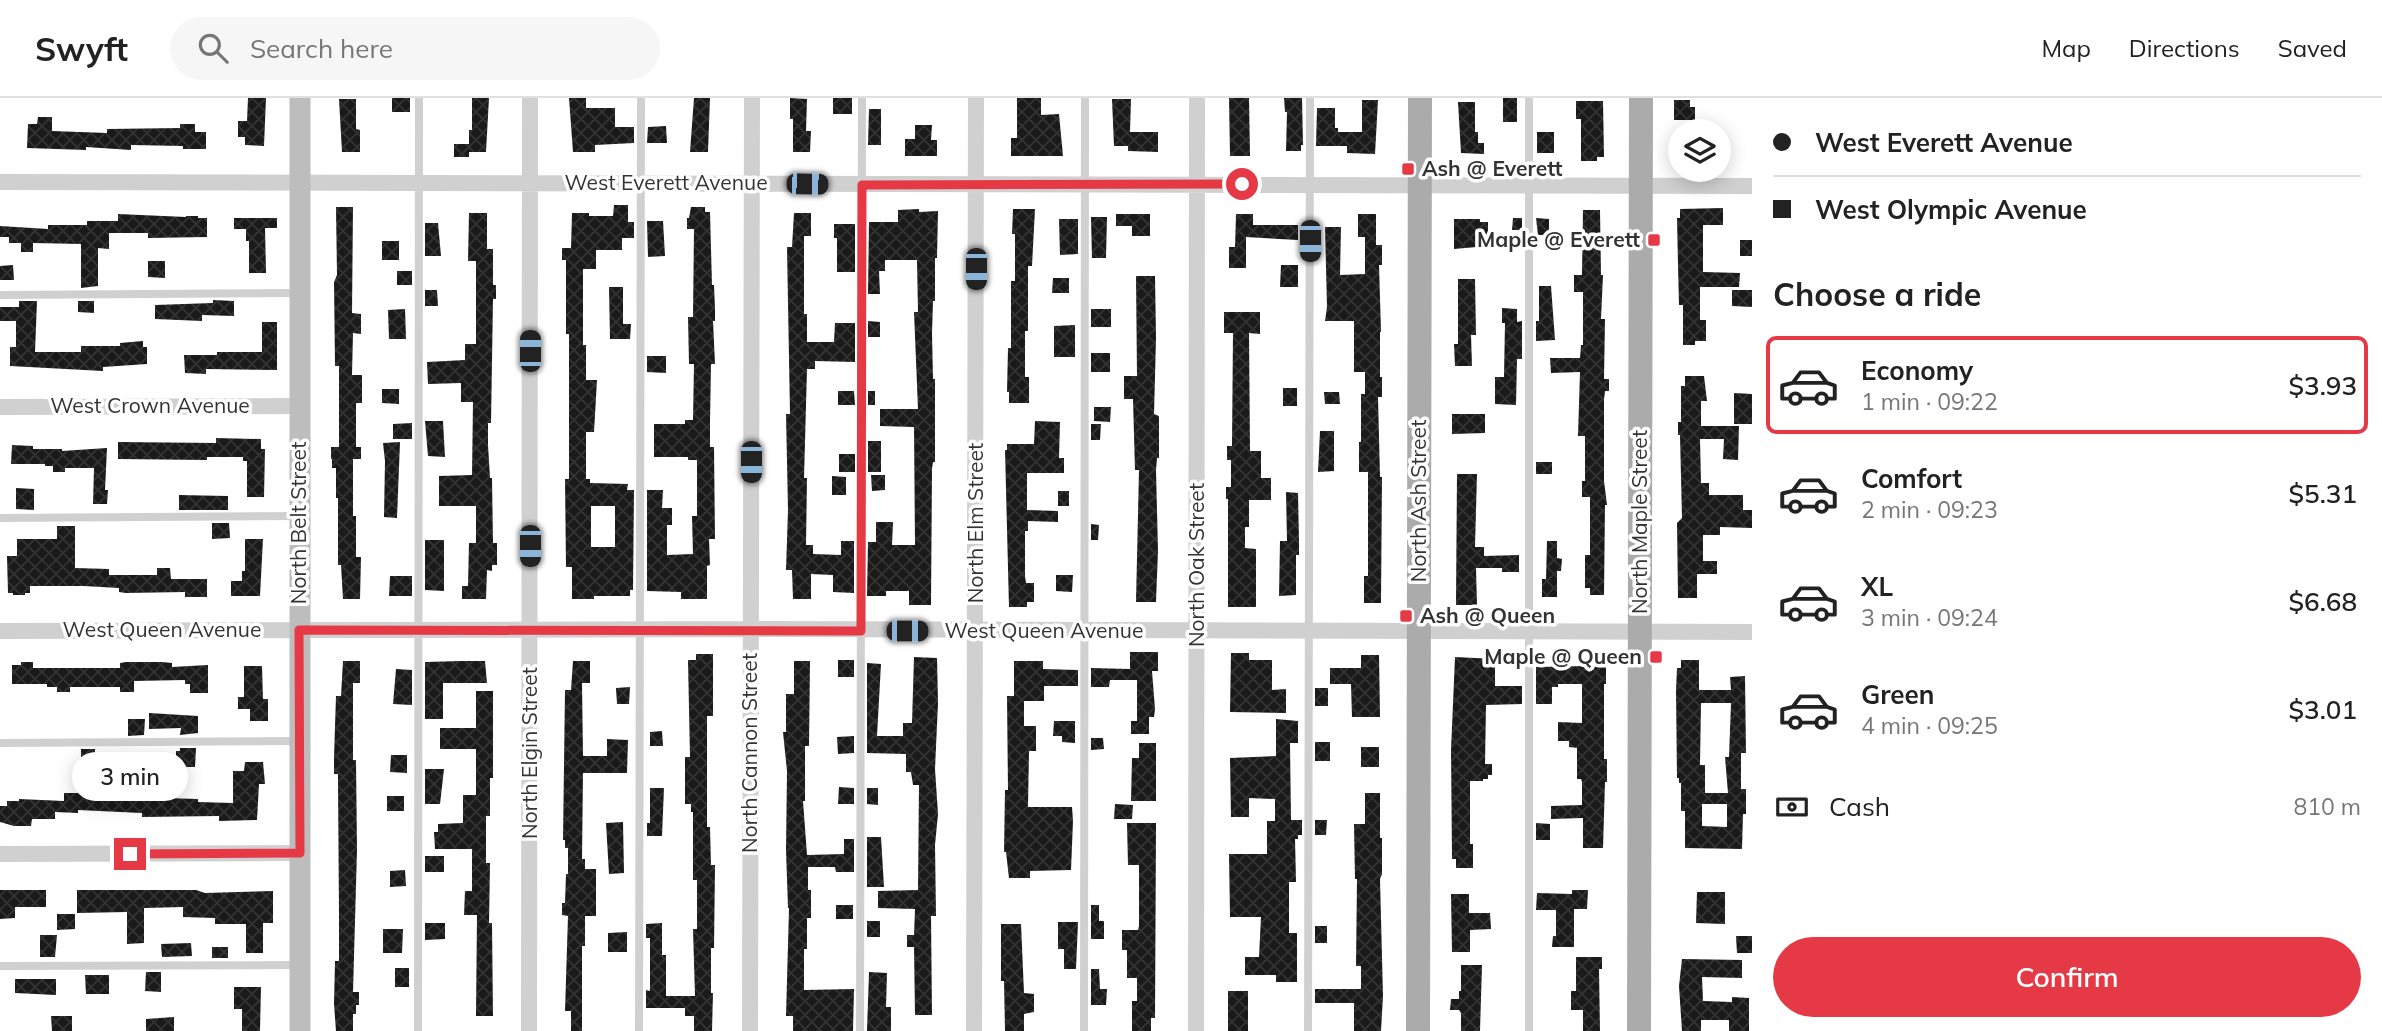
<!DOCTYPE html>
<html lang="en">
<head>
<meta charset="utf-8">
<style>
	:root { --surface:#fff; --page:#f6f6f6; --text:#222; --muted:#767676; --line:#e0e0e0; --accent:#e63946 }
	body { margin:0; font-family:Mulish,sans-serif; background:var(--page); color:var(--text); height:100vh; display:flex; flex-direction:column; font-size:26px; white-space:nowrap }
	* { box-sizing:border-box; margin:0 }
	p { font-size:23px; color:var(--muted) }
	.icon { flex:none; width:38px; height:38px; fill:none; stroke:currentColor; stroke-width:2; stroke-linecap:round; stroke-linejoin:round }
	.map { position:relative; flex:1; overflow:hidden }
	.side { display:flex; flex-direction:column; background:var(--surface); width:630px }
	.side>* { flex:none }
	.top-card { display:grid; align-content:center; height:154px; padding:0 21px; background:var(--surface) }
	.tools { position:absolute; left:1668px; top:21px; display:grid; gap:14px }
	.tools a { display:grid; place-items:center; width:63px; height:63px; border-radius:50%; background:var(--surface); box-shadow:0 4px 18px #0003; font-size:35px }
	.end { position:absolute; width:32px; height:32px; margin:-16px; border:9px solid #e63946; background:#fff; box-shadow:0 0 0 4px #fff }
	.from { border-radius:50% }
	.bubble { position:absolute; height:49px; border-radius:24px; background:var(--surface); box-shadow:0 4px 18px #0003; font-size:23px; font-weight:600; line-height:49px; text-align:center }
	.car { position:absolute; width:21px; height:42px; margin:-21px -10px; border-radius:9px; box-shadow:0 0 5px 2px #0007; background:linear-gradient(#222 24%,#8ab4d8 0 40%,#222 0 76%,#8ab4d8 0 86%,#222 0) }
	.top-card b { display:flex; align-items:center; gap:24px; height:66px; font-size:26px }
	.top-card b+b { border-top:2px solid var(--line) }
	.top-card i { width:18px; height:18px; background:var(--text) }
	ul { padding:0; list-style:none }
	li { display:flex; align-items:center; gap:21px; height:98px; margin:0 14px 10px; padding:0 7px; border:4px solid transparent; border-radius:10px }
	li div { flex:1 }
	li b { display:block; font-size:26px }
	li em { font-style:normal; font-weight:600 }
	li.on { border-color:var(--accent) }
	li>.icon { width:63px; height:63px; stroke-width:1.5 }
	h2 { padding:0 21px; font-size:32px; line-height:84px }
	.pay { display:flex; align-items:center; gap:18px; height:77px; padding:0 21px; font-size:26px }
	.pay p { margin-inline-start:auto }
	.action { display:flex; gap:14px; margin-top:auto; padding:14px 21px }
	.action a { flex:1; height:80px; border-radius:42px; background:var(--accent); color:#fff; font-size:28px; font-weight:600; line-height:80px; text-align:center }
	header { display:flex; align-items:center; gap:42px; box-sizing:border-box; height:98px; padding:0 35px; background:var(--surface); border-bottom:2px solid var(--line) }
	header strong { font-size:33px }
	nav { display:flex; gap:38px; margin-inline-start:auto; font-size:24px }
	.search { width:490px; height:63px; background:var(--page); display:flex; align-items:center; gap:18px; box-sizing:border-box; padding:0 24px; border-radius:38px; color:var(--muted); font-size:26px }
	main { display:flex; flex:1; min-height:0 }
	.map>svg:first-child { display:block }
	.building { fill:url(#building-cross-hatch); fill-rule:evenodd }
	.lines { fill:none; stroke-linecap:round; stroke-linejoin:round }
	.lane { stroke:#d0d0d0; stroke-width:8 }
	.street { stroke:#d0d0d0; stroke-width:16 }
	.secondary { stroke:#bdbdbd; stroke-width:21 }
	.primary { stroke:#ababab; stroke-width:24 }
	.route { stroke:#e63946; stroke-width:9 }
	.poi-dot { fill:#e63946; stroke:#fff; stroke-width:2.5 }
	.labels { text-anchor:middle; stroke-width:7; stroke-linejoin:round; paint-order:stroke }
	.poi-label { font-size:21px; font-weight:bold; fill:#333; stroke:#fff; text-anchor:start }
	.street-label { font-size:21px; fill:#333; stroke:#fff }
</style>
</head>
<body>
<header>
<strong>Swyft</strong>
<div class="search"><svg class="icon" aria-label="search" viewBox="0 0 24 24"><circle cx="10" cy="10" r="6"/><path d="M15 15l6 6"/></svg>Search here</div>
<nav><a>Map</a><a>Directions</a><a>Saved</a></nav>
</header>
<main>
<div class="map">
<svg width="1752" height="933" viewBox="0 0 1752 933">
	<defs>
		<pattern id="building-cross-hatch" width="8" height="8" patternUnits="userSpaceOnUse" patternTransform="scale(1.75)"><rect width="8" height="8" fill="#1a1a1a"/><path d="M0 0l8 8M0 8l8-8" fill="none" stroke="#333"/></pattern>
	</defs>
	<rect width="100%" height="100%" fill="#fff"/>
	<path class="building" d="M248 0H266L264 48 245 47V39H238V23H247Z
		M392 0H410V14H392Z
		M472 0H489L486 54H469V59H454V46H469V32H472Z
		M569 0H586V10H615V29H634V45L595 47V54H573Z
		M694 0H710L708 54H690Z
		M790 0 807 1 806 33H811L810 54H793V21H790Z
		M833 0H852V16H833Z
		M1017 0H1041V17L1059 16 1063 58H1011V40H1017Z
		M1229 0H1249L1250 58H1230Z
		M1284 0H1302L1303 47H1301V53H1286L1287 14H1285Z
		M1503 0H1517V24H1503Z
		M339 1H356V31L360 32V54H342Z
		M1112 1H1131L1130 34H1158V54L1128 53V48H1114Z
		M1362 2H1378L1375 56 1347 55V48H1316L1317 10H1335V30H1338V34H1362Z
		M1674 2H1690V9H1695V22H1674Z
		M1576 3H1603L1604 59H1597V63H1581V21H1576Z
		M1458 4H1475V34H1478V45H1484V56L1461 55Z
		M869 11H881V47H868Z
		M38 19H52V33L107 35V31L180 30V26H195V34H206V51H183V48L131 47V52L86 49V52L27 50 28 26H37Z
		M915 27H932L931 42H937V58H905V41H915Z
		M666 28 667 45H647L648 29Z
		M1537 34H1554V55H1537Z
		M614 107H628V124H634V140H622V152H596V171H583V247H586V282H597L594 334H586V381H590V385L628 386 627 392H634L633 492H630V498H594V501H572V469H566L565 381H569V236H566V162H562V150H571L572 115H589V118H613ZM591 408H615V449H591Z
		M336 109H353L352 215 361 216V236L353 235 352 277H362V305H356V349H361V361H353V418H356V459H361L360 501H343L341 467H338V400H336V370H332V361H331V349H339V268H335L334 184 337 177Z
		M691 109H705V114H710L712 187H714L715 211V223H713L715 266H711L710 324V349H714L715 441H709L710 467 707 468V501H681V494L647 493V392H663L662 410H672V427H667V457L693 456 692 418H697V362H688V359H654V326H685V322H693L694 266H689L688 219H693L694 131H687V120H689Z
		M1723 110V127H1703V174L1740 175 1739 189H1700V222H1706V243H1695V247H1683V207H1679L1678 167 1677 120H1680V111Z
		M919 111V114L938 113 937 160H935V203H933L932 235 933 281H935V364H933L932 371 931 507H909V493H886V498H867L868 444H876V424H893L892 447H915L914 329 880 328V311H918L914 214H918L917 162H885V173H879L880 196H868L869 124H898V112Z
		M1013 111H1035L1032 168H1028V233H1025V279H1029V305H1009V294H1007L1008 250H1011V183H1015V136H1012Z
		M1583 112H1600L1601 177H1603L1601 221H1605L1604 281H1609V293H1605L1604 302V383L1607 407H1605L1604 497H1590V490H1585V457H1590V399H1582V383H1585V338H1578L1580 274 1551 275 1550 260H1580L1581 247H1583V194H1574V177H1582Z
		M469 115H487V151H493V187H496V201H493L491 325H488V347L490 380H492L493 445H497V467H492V473L487 472 486 501H462V488H468L469 445H476V408H439V378L472 377 473 304H461V285L428 286 427 264 465 262V246H476V163H468Z
		M794 115H811V138H804V216H807V244H834L835 225H855V264L815 263V271H807L804 380H807L806 447H813V456L841 457V443H854V495L833 494V477L811 476V501H793L792 472H786L788 412 786 316H790L787 149H792Z
		M118 116 186 119V118H198V120H207V139L148 140V135H109V151L98 150V188L81 190V146L33 145V154H21V145H9V139H0V128L48 131V127H87V123H118Z
		M1116 116H1150V138H1132V128H1116Z
		M1236 116H1253V127H1298V142L1246 139V170H1229V149H1235Z
		M1358 116H1376V147H1382V167H1379L1381 234H1380V279H1382V299H1378L1380 379H1382L1381 505H1364V478H1368V374H1359V344H1361V296H1365V274H1354V223H1325L1327 209 1325 129H1341L1340 177 1365 176V139H1358Z
		M1091 119H1107L1106 160H1092Z
		M234 120H277V130H265L266 175H249V143H246V131H234Z
		M1513 120H1522V132H1512Z
		M1536 120 1549 121V137H1538Z
		M1059 121H1078V156L1060 157Z
		M1454 121H1480V124H1488V148L1454 151Z
		M647 123H663L665 158 648 159Z
		M425 125H438L441 158H425Z
		M834 126H855V174H837V140H834Z
		M1740 142H1752V158H1740Z
		M382 143H399V162H382Z
		M148 163H165V180L148 179Z
		M13 167 14 182H0V168Z
		M1281 167H1298V189H1280Z
		M397 173H412V187H397Z
		M1136 178H1155L1156 240 1154 316 1159 318V360H1157L1156 372 1158 453 1156 504H1136L1139 372H1135L1133 301H1124V278H1137Z
		M1053 180H1069V195H1052Z
		M1458 181H1475L1476 237H1471L1472 268H1455L1454 246H1458Z
		M1539 188H1551L1555 242 1536 243V223H1539Z
		M609 189H623V226H631L630 241H610Z
		M425 192H437L438 208H425Z
		M1732 192H1752V209L1732 208Z
		M213 202 234 203V218L202 217V223L155 221V207L213 205Z
		M19 203H37L35 254H81V248H120V245L143 243V249H147V266L103 269V273L10 268V249H16V223H0V209H19Z
		M78 203H94V215L78 214Z
		M1502 210 1517 211V224L1522 223V261H1517L1516 307 1495 306V279H1504L1505 225H1502Z
		M405 211 406 241H389L388 212Z
		M1091 211H1111V229H1091Z
		M1224 214H1260V236L1249 235 1250 353H1261V380H1271V402H1249V429H1245V450L1256 451V509H1228V401H1226V389H1231V362H1227V348H1232L1233 235H1224Z
		M868 223 880 224V239H868Z
		M262 224H277V272L206 271V276L185 275 184 257H217V254H262Z
		M1075 227V259H1054V228Z
		M1091 255H1110V274H1091Z
		M647 258H666V275L647 274Z
		M1685 278H1704L1707 303H1701V328H1739L1738 362 1723 361 1724 341H1700L1701 385H1709V397H1743V412H1752V430L1720 429V437H1703V463H1717V476H1697V500H1678L1677 425 1682 420 1680 337H1678V324H1681V288H1685Z
		M1283 290H1297V308H1283Z
		M382 291H399V306L382 305Z
		M838 293H854L855 307H838Z
		M868 293H875V307H868Z
		M1324 294H1339L1340 306H1325Z
		M1734 295 1752 296V326H1734Z
		M1094 309H1111L1110 324 1094 323Z
		M1452 316H1485V335L1452 336Z
		M425 323H443L445 359 428 358Z
		M1035 323 1060 324 1059 360H1064V375H1027V412L1058 413V424L1028 423V433H1025V478L1026 485H1034V504H1027V509H1009L1005 352H1007V346H1034Z
		M412 325V341H393V326Z
		M1091 326H1101L1100 342H1091Z
		M1320 333H1334V373L1318 374Z
		M216 340 261 341V351H265L264 399H247V363H243V359H207V362L118 361V344L216 345Z
		M868 343H881V374H868Z
		M400 344 397 420 384 419 385 363 383 345Z
		M12 347 33 348V351H62V353L107 350 105 392H108L107 406H93L94 370H65V374H53V368H45V366H11Z
		M839 356H855V374H839Z
		M1536 364H1552V376H1536Z
		M1457 376H1477L1475 449H1484V458L1519 457V474H1502V470H1476L1477 507H1456Z
		M871 377H885V392L872 393Z
		M832 378 846 379V397H832Z
		M16 390 34 391V412L16 411Z
		M1058 393H1069V408H1058Z
		M1286 394 1298 395 1299 443V457H1296V497L1279 498 1280 443H1287Z
		M179 397 228 398V412H179Z
		M212 425H229L230 440 212 441Z
		M1091 426 1099 427 1098 442H1091Z
		M57 428H75V470L109 471V477H157V470H170L171 481H207V499H185V494L126 495 119 494V490L84 488H30V495H25V497H13V495H8L7 458H17V441H57Z
		M245 441H263L260 498H231V483H242V473H245Z
		M425 442H444V493L425 492Z
		M1547 443H1557V460L1562 461 1561 473H1557V499H1542V481H1546Z
		M1056 477H1073L1072 494 1056 493Z
		M390 478H412V498H389Z
		M1130 554H1158V573H1152L1155 611 1154 619H1149V636H1131V623H1137V582H1110L1109 589H1091V570L1130 571Z
		M1231 555H1249V562H1272V592L1286 591V615L1230 614Z
		M696 556H713V618H707V729H710L711 767H715L714 850H711V895H713L712 933H694V918H685V910H646V892L650 893V840H646V826L662 825V857H666V898H695L693 831H697V782H693V714H691V706H685V659H690L688 562H696Z
		M1361 557H1379L1380 619H1352L1351 586H1330V570H1361Z
		M914 559 937 560 938 605 935 671 938 716 935 747 936 818H931L932 917H915L914 849H907V837H914L915 811 878 810V793L918 792 919 687H913L911 674H906V656L867 655V565L881 566 877 638H903V625H912Z
		M1455 559 1495 561V588H1522V606L1486 607 1485 666H1492V677H1488V681H1483V683H1470V746H1473V770H1456V761H1452L1451 652Z
		M1584 560 1606 561V586H1604V661H1607V684H1605L1603 750H1583V720L1551 721V708L1582 707V684L1581 681H1577V650L1569 649V643H1558V624L1582 625V586H1558V589H1552V606H1536V569L1584 568Z
		M838 562H854V579H838Z
		M1681 562H1699V592H1731L1730 579 1745 578 1746 655H1741V691H1746V716H1743L1742 751 1685 750V713H1681V685H1679V680H1677L1676 592 1677 570H1681ZM1701 605H1731L1729 659H1725L1728 695H1705V667H1700ZM1702 706H1727V729L1702 728Z
		M343 563H360V585H353V662H356L357 752 353 894H359V907H356V916H353V933H336L334 906 335 863H339V817L338 684V676H334V659L336 598H341Z
		M461 563H485L487 585H443V621H425V564Z
		M573 563H590V585H582L583 658H607V641L628 642 627 675H583L582 761H585V771H596V818H585V848H582V933H571V913H565L568 818 562 817V805H565L566 776H568V750H565V742H563L565 592H571Z
		M794 563H810L809 648H805V703H803L807 757 844 756V741H854V774H836L835 769H808V792H811V820H807V851H804V892L854 891 853 933H793V918H786L789 810H788L786 752 787 673 783 634H786V596H794Z
		M1014 563H1043V571L1078 572V588H1044V603H1024V628H1036V653H1029L1028 709H1072L1073 723 1071 772 1030 773V780H1009L1006 754H1004L1005 692H1008L1007 598H1014Z
		M21 564H33V570H120V565L126 564H162L172 565V569L208 567V595H190V586H185V582L134 583V594H120V589H70V594H57V589H47V586H12V567H21Z
		M244 568H262L263 601H268V623H250V611H238V599H244Z
		M396 571 412 572V607L393 606Z
		M630 589 629 606H617L616 590Z
		M1315 590H1328V608H1315Z
		M476 593H493V680H490V718H486V765H490L489 825H492L493 918H476L477 817H464L465 793H472V751H435L434 734H438V726L463 725V697H476V651H440V630H476Z
		M149 615 198 618V635L180 637 181 630 149 631Z
		M128 621H145L144 637 128 638Z
		M1276 621 1298 623V645H1290L1291 722H1302V737H1298V741H1295L1296 784H1289V835H1297V884H1276V877H1245V859H1259L1261 819H1230L1229 756H1267V723H1275V701L1249 700V719H1231L1230 660 1276 658Z
		M1054 623H1075V645L1062 644V638H1053Z
		M662 633 663 648H650V634Z
		M854 638V655L838 656 837 639Z
		M1091 640H1103L1104 651 1091 652Z
		M1315 644H1330V663H1315Z
		M1139 645H1156V703H1131L1132 660H1139Z
		M1361 649H1379V669H1361Z
		M180 650H196L195 669H176V653H180Z
		M81 651H95V666L81 665Z
		M391 657H407V675L390 674Z
		M245 664H263L265 686H259L257 722 219 723V718L142 719V715L78 712V715L55 714V721H32L31 728H14L0 724V708H7V703H19V701L64 703V695H100V685H120V697H151V693H164V700L198 701V704L233 705V673H244Z
		M425 671H444L440 706H425Z
		M839 689 854 690V706H838Z
		M650 690H664L662 738H647V725H650Z
		M867 690H878V707L867 706Z
		M1365 695H1380V740H1382V776L1380 781 1383 898 1381 933H1354V905H1315V891H1361V868H1356L1357 781H1355L1354 726H1365Z
		M387 698H404V713H387Z
		M1115 706 1133 707 1132 721H1114Z
		M1315 722H1327L1326 737H1315Z
		M623 724 624 775 609 776 606 725Z
		M1127 725H1156L1155 920H1151V933H1132V903H1137V880H1127V852H1122V832H1138L1139 828V767H1128Z
		M1536 725 1550 726V742H1536Z
		M867 739H881L884 789H867Z
		M425 758H444V774H425Z
		M405 772 406 788 390 789V773Z
		M0 792H46V809H15V820L0 821Z
		M77 792H196L205 795 273 793V825H263V855H246V826H215V820L183 819V809L144 810V845L127 846V814L77 815Z
		M1572 792H1588L1587 811H1574V849H1552L1553 838H1556V812H1536L1537 795 1572 796Z
		M1697 794H1725V826L1696 825Z
		M1451 796H1469V815H1490L1491 831 1470 832V854H1452Z
		M836 807H853V821H836Z
		M1091 807H1099V823H1104V841H1091Z
		M57 816H75V831L57 832Z
		M867 823H880V839H867Z
		M1058 824H1078L1076 871H1064V851H1058Z
		M425 825H445V841L425 842Z
		M1001 826H1021L1024 895 1034 896V914L1024 916V933H1005L1004 883H1001Z
		M1315 828H1327V845H1315Z
		M383 831H403L402 855H383Z
		M627 834V854H608V835Z
		M40 837H57L55 859H40Z
		M1736 838H1752V855H1737Z
		M191 845 192 858 162 859 161 846Z
		M212 849H228V860H212Z
		M1576 859H1602V871H1599L1600 933H1583V912H1571V893H1576Z
		M1682 861 1742 862V880L1702 879 1703 903 1732 904V899L1749 900V933H1729V922H1701V933H1682L1679 888Z
		M1461 867H1482L1480 933H1461V915L1459 912H1450L1451 901H1459V893H1461Z
		M395 870H409V889H395Z
		M1091 871H1099L1100 891H1107L1106 907H1091Z
		M146 874H161V894L145 893Z
		M869 874 887 875 886 909H891V933H867Z
		M85 877H109V896H86Z
		M15 881H56V897L15 895Z
		M234 889H261L260 933H242V911H234Z
		M1228 893H1248V933H1228Z
		M51 918H72V933H52Z
		M174 919V933H146V921Z"/>
	<g class="lines">
		<path class="lane" d="M0 197 298 195
			M0 420 299 418
			M0 645 298 643
			M0 868 297 867
			M418 933 419 0
			M639 933 641 0
			M860 933 862 0
			M1084 933 1085 0
			M1308 933 1310 0
			M1529 933V0"/>
		<path class="street" d="M0 84 1752 88
			M0 309 300 308
			M0 533 751 531 1752 534
			M0 756 300 755
			M529 933 530 0
			M750 933 752 0
			M974 933 976 0
			M1196 933 1197 0"/>
		<path class="secondary" d="M300 0V933"/>
		<path class="primary" d="M1418 933 1420 0
			M1639 933 1641 0"/>
	</g>
	<g class="lines">
		<path class="route" d="M130 756 300 755 299 532 861 533 862 87 1242 86"/>
	</g>
	<g class="poi-dot">
		<rect x="1401" y="64" width="14" height="14" rx="3.5"/>
		<rect x="1647" y="135" width="14" height="14" rx="3.5"/>
		<rect x="1399" y="511" width="14" height="14" rx="3.5"/>
		<rect x="1649" y="552" width="14" height="14" rx="3.5"/>
	</g>
	<g class="labels">
		<g class="poi-label">
			<text x="1422" y="78">Ash @ Everett</text>
			<text x="1640" y="149" text-anchor="end">Maple @ Everett</text>
			<text x="1420" y="525">Ash @ Queen</text>
			<text x="1642" y="566" text-anchor="end">Maple @ Queen</text>
		</g>
		<g class="street-label">
			<text x="666" y="92">West Everett Avenue</text>
			<text x="150" y="315">West Crown Avenue</text>
			<text transform="translate(1419 403) rotate(-90)" y="7">North Ash Street</text>
			<text transform="translate(1640 424) rotate(-90)" y="7">North Maple Street</text>
			<text transform="translate(299 425) rotate(-90)" y="7">North Belt Street</text>
			<text transform="translate(976 425) rotate(-90)" y="7">North Elm Street</text>
			<text transform="translate(1197 467) rotate(-90)" y="7">North Oak Street</text>
			<text x="162" y="539">West Queen Avenue</text>
			<text x="1044" y="540">West Queen Avenue</text>
			<text transform="translate(530 655) rotate(-90)" y="7">North Elgin Street</text>
			<text transform="translate(750 655) rotate(-90)" y="7">North Cannon Street</text>
		</g>
	</g>
</svg>
<div class="tools">
<a><svg class="icon" aria-label="layers" viewBox="0 0 24 24"><path d="M12 4l9 5-9 5-9-5zM3 14l9 5 9-5"/></svg></a>
</div>
<i class="end from" style="left:1242px;top:86px"></i>
<i class="end" style="left:130px;top:756px"></i>
<div class="bubble" style="left:72px;top:654px;width:116px">3 min</div>
<i class="car" style="left:807px;top:86px;rotate:91deg"></i>
<i class="car" style="left:1310px;top:143px;rotate:180deg"></i>
<i class="car" style="left:976px;top:171px;rotate:180deg"></i>
<i class="car" style="left:530px;top:253px;rotate:0deg"></i>
<i class="car" style="left:751px;top:364px;rotate:180deg"></i>
<i class="car" style="left:530px;top:448px;rotate:180deg"></i>
<i class="car" style="left:907px;top:533px;rotate:90deg"></i>
</div>
<section class="side">
<div class="top-card">
<b><i class="from"></i>West Everett Avenue</b>
<b><i></i>West Olympic Avenue</b>
</div>
<h2>Choose a ride</h2>
<ul>
<li class="on"><svg class="icon" aria-label="car" viewBox="0 0 24 24"><path d="M5 17H2v-5l4-1 3-4h7l3 4 3 1v5h-3M9 17h6M6 11h13"/><circle cx="7" cy="17" r="2"/><circle cx="17" cy="17" r="2"/></svg><div><b>Economy</b><p>1 min · 09:22</p></div><em>$3.93</em></li>
<li><svg class="icon" aria-label="car" viewBox="0 0 24 24"><path d="M5 17H2v-5l4-1 3-4h7l3 4 3 1v5h-3M9 17h6M6 11h13"/><circle cx="7" cy="17" r="2"/><circle cx="17" cy="17" r="2"/></svg><div><b>Comfort</b><p>2 min · 09:23</p></div><em>$5.31</em></li>
<li><svg class="icon" aria-label="car" viewBox="0 0 24 24"><path d="M5 17H2v-5l4-1 3-4h7l3 4 3 1v5h-3M9 17h6M6 11h13"/><circle cx="7" cy="17" r="2"/><circle cx="17" cy="17" r="2"/></svg><div><b>XL</b><p>3 min · 09:24</p></div><em>$6.68</em></li>
<li><svg class="icon" aria-label="car" viewBox="0 0 24 24"><path d="M5 17H2v-5l4-1 3-4h7l3 4 3 1v5h-3M9 17h6M6 11h13"/><circle cx="7" cy="17" r="2"/><circle cx="17" cy="17" r="2"/></svg><div><b>Green</b><p>4 min · 09:25</p></div><em>$3.01</em></li>
</ul>
<div class="pay"><svg class="icon" aria-label="cash" viewBox="0 0 24 24"><path d="M3 7h18v10H3z"/><circle cx="12" cy="12" r="2"/></svg>Cash<p>810 m</p></div>
<div class="action"><a>Confirm</a></div>
</section>
</main>
</body>
</html>
